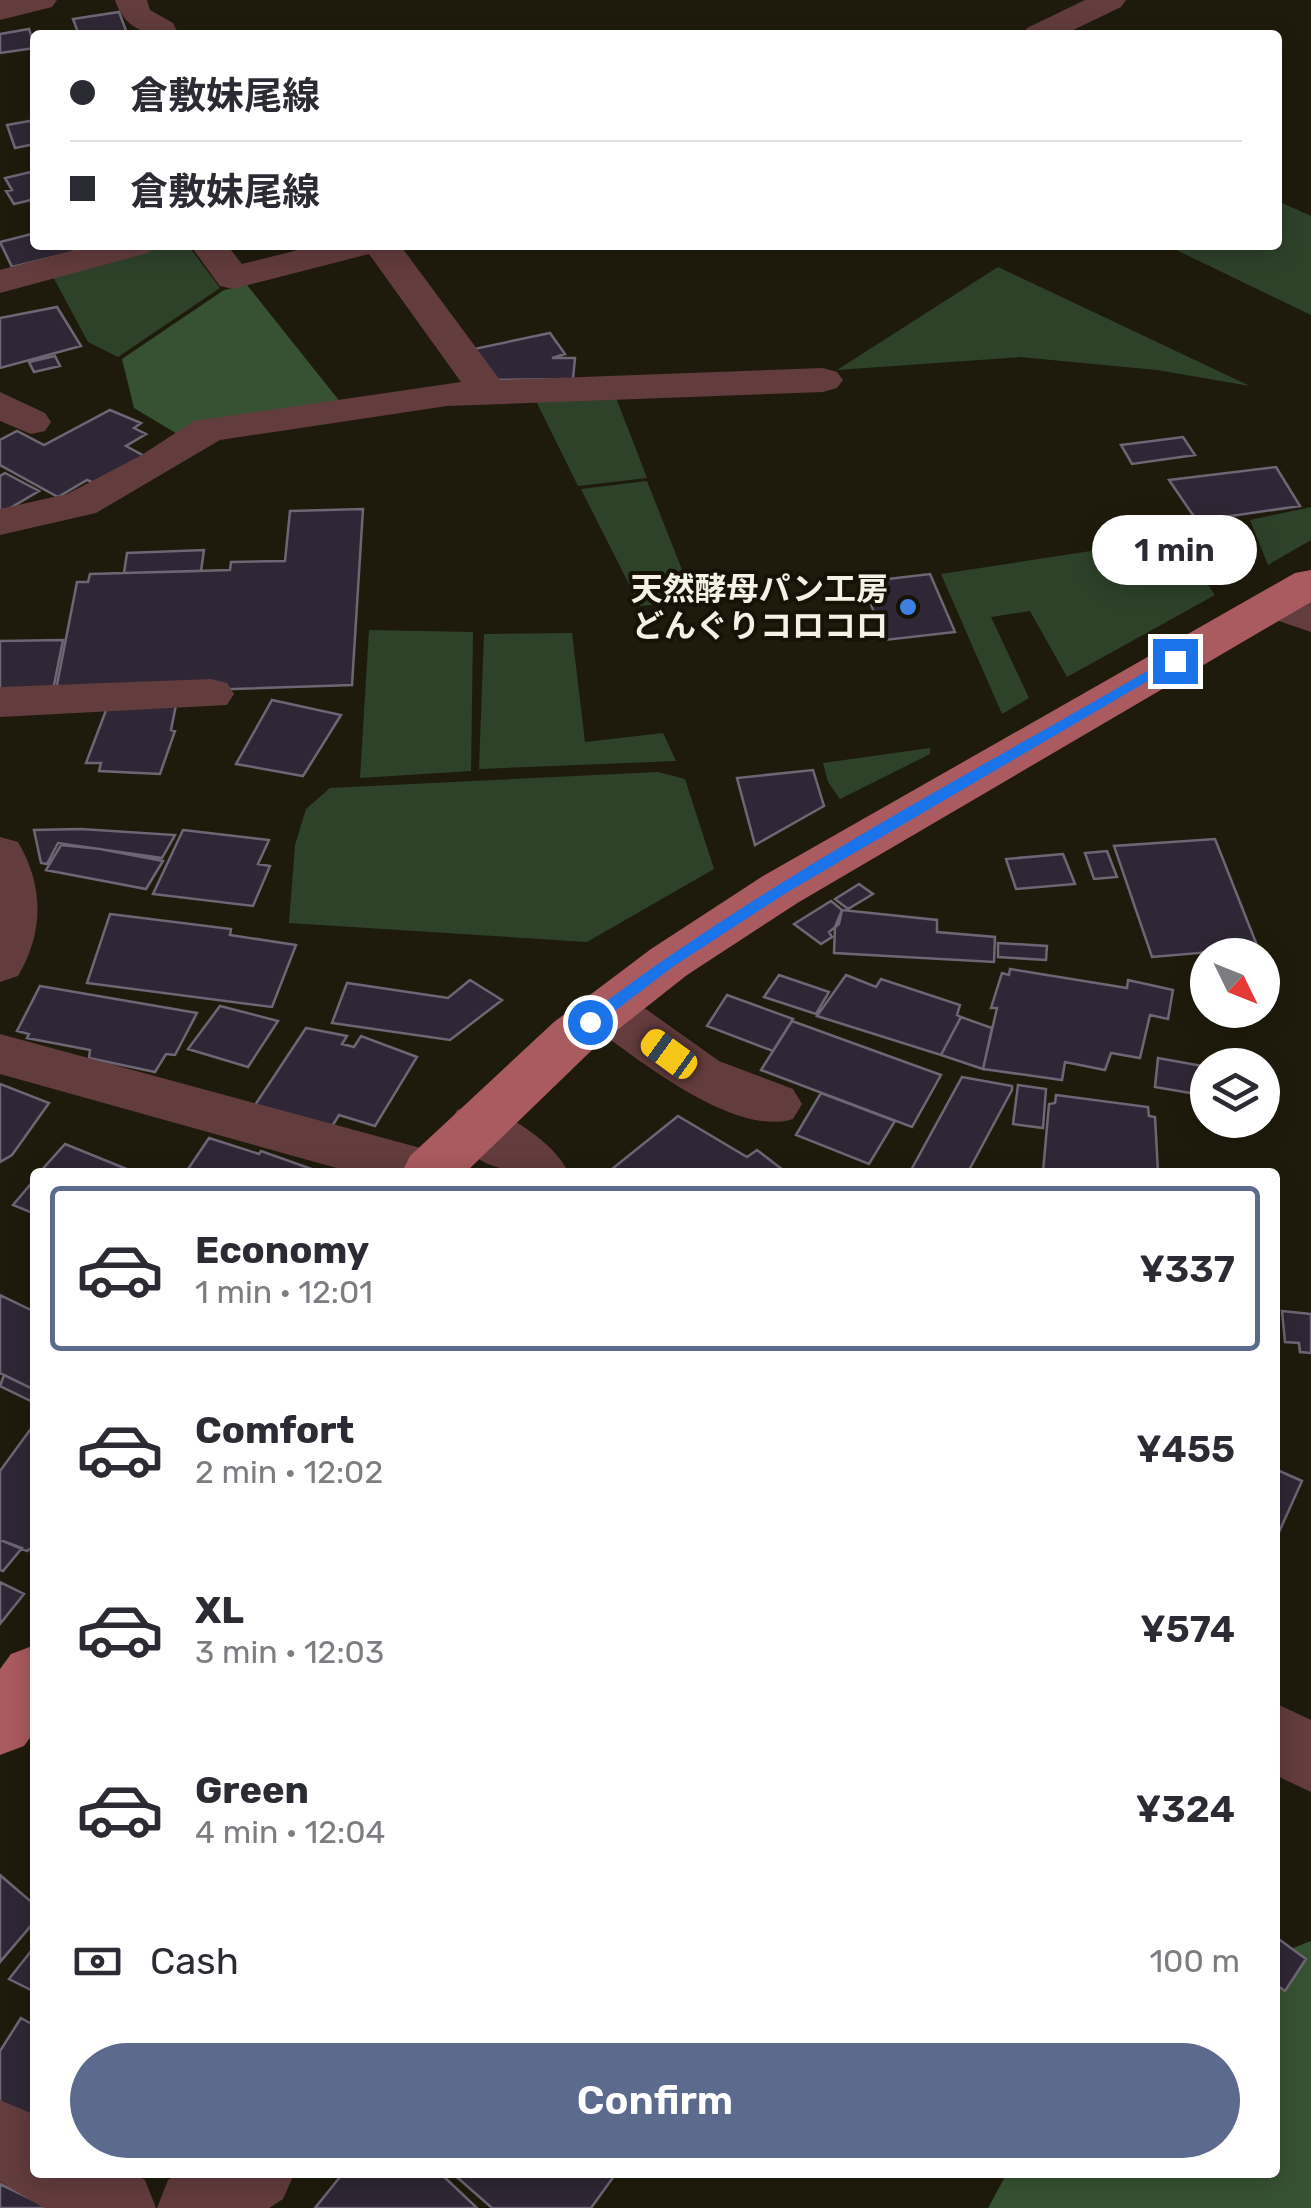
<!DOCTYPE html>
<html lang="en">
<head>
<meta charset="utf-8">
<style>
	:root { --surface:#fff; --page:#f2f2f3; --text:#2b2b33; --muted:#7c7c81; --line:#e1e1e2; --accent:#5c6a8e }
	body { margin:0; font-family:Rubik,"Noto Sans JP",sans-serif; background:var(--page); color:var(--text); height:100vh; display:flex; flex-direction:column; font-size:38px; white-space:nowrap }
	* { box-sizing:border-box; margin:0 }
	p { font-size:32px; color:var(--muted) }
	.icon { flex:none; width:55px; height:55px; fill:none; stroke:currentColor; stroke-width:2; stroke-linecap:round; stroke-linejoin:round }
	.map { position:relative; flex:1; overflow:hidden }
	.details { position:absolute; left:30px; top:1168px; width:1250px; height:1010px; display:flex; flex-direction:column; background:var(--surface); border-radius:10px; box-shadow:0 5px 25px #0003 }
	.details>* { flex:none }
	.banner { position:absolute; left:30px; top:30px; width:1252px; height:220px; border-radius:10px; box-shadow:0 5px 25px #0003; display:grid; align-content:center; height:220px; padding:0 40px; background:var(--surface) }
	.needle { width:65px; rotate:133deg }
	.fabs { position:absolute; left:1190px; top:938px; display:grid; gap:20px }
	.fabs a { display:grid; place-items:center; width:90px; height:90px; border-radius:50%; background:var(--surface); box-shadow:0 5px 25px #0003; font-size:50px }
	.end { position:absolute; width:45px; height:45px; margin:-22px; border:12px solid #1a73e8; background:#fff; box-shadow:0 0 0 5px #fff }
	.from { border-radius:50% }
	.bubble { position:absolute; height:70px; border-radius:35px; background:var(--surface); box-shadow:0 5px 25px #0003; font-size:32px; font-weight:600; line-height:70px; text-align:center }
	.car { position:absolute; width:30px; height:60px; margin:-30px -15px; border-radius:12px; box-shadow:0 0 8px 2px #0007; background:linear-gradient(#f5c518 24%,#345 0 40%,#f5c518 0 76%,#345 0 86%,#f5c518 0) }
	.banner b { display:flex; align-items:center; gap:35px; height:95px; font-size:38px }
	.banner b+b { border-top:2px solid var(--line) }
	.banner i { width:25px; height:25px; background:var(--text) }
	ul { padding:18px 0 0; list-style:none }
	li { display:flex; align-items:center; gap:30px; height:165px; margin:0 20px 15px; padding:0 20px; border:5px solid transparent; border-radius:10px }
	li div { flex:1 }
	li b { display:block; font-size:38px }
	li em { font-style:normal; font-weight:600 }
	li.current { border-color:var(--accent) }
	li>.icon { width:90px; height:90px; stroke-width:1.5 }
	.pay { display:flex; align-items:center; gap:25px; height:110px; padding:0 40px; font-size:38px }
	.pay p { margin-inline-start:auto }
	.primary-button { display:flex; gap:20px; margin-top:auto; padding:20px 40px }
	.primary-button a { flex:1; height:115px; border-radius:60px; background:var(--accent); color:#fff; font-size:40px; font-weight:600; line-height:115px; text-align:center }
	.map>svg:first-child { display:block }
	.green { fill:#2e422a }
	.forest { fill:#375232 }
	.building { fill:#2f2735; stroke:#6e6675; stroke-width:2.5 }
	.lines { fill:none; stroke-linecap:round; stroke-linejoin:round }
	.minor { fill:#633c3d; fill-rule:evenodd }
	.major { fill:#aa5b5f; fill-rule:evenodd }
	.route { fill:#1a73e8 }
	.shop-dot { fill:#3f7fe0; stroke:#161205; stroke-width:4 }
	.labels { text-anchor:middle; stroke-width:8; stroke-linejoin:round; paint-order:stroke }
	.poi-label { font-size:32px; font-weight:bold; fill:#f4f1e7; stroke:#161205; text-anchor:end }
</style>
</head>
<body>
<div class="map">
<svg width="1311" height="2208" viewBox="0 0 1311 2208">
	<rect width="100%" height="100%" fill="#1f1b0c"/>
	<path class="green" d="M1278 201 1311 216V315L1166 245H1278Z
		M155 245H188L220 288 118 357 88 342 51 273Z
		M998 267 1250 386 1157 370 1020 357 837 370Z
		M615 395 647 478 578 486 535 399Z
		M647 481 694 600 640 606 581 489Z
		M1311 507V540L1268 565 1250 520Z
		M1175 538 1215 595 1067 677 1030 611 991 617 1029 698 1002 714 941 574Z
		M369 630 473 632 471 771 360 778Z
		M572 633 585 742 663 733 676 761 479 769 484 634Z
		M930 748V754L840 799 828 782 823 763Z
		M658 772 685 779 714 869 587 942 289 923 295 845 306 809 330 788Z"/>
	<path class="forest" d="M247 285 341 403 179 435 134 408 122 359 224 290Z
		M1311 1941V2208H988L1007 2173 1275 2172V1955Z"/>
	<path class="building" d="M119 12 127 33 79 35 73 19Z
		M29 29 35 48 0 53V34Z
		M35 120V144L15 148 7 125Z
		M35 171V199L14 204 6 191 12 190 5 178Z
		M35 233V245H70L74 252 12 267 0 242Z
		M57 307 81 346 0 368V318Z
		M550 333 565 354 552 358H575L573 379 494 380 474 349Z
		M55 356 60 366 34 372 29 362Z
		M110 410 141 423 134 428 146 434 126 446 148 458 96 484 87 480 58 497 0 465V440L17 431 44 445Z
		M1183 437 1195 455 1132 464 1121 445Z
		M1276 467 1300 506 1197 521 1169 480Z
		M5 473 39 491 0 514V476Z
		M363 509 352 685 55 695 77 582H88L90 574 230 570 231 562 285 561 290 511Z
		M204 550 201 571 124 573 127 553Z
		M930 574 955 632 885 640 862 582Z
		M63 640 53 690 0 691V641Z
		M272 700 341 715 303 776 236 764Z
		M108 705H176L171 730 175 731 160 774 99 771 101 763H86Z
		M813 770 824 806 755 845 737 778Z
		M81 829 175 835 162 858 58 843 47 864 41 863 34 830Z
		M183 830 269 840 258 864 270 866 253 906 153 894Z
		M1215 839 1258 948 1152 957 1114 846Z
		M61 845 100 849 163 861 146 889 46 870Z
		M1107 851 1117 877 1094 879 1085 853Z
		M1063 854 1075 884 1016 889 1006 859Z
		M859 884 873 894 848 909 835 899Z
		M831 901 842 910 839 924 829 932 832 937 821 944 794 924Z
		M842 910 937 920V932L995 937 994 962 834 953 835 927Z
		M110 914 231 929 230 935 296 945 272 1007 87 983Z
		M998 943 1047 946 1046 960 998 957Z
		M1010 969 1127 988 1128 980 1173 990 1168 1019 1150 1015 1140 1058 1111 1053 1105 1070 1065 1062 1062 1080 983 1069 997 1008H991L1002 973 1009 975Z
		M779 975 829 992 816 1014 764 997Z
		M846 975 876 987 881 979 960 1005 957 1015 961 1017 941 1055 817 1016Z
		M470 980 502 1000 450 1040 332 1023 347 983 448 998Z
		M40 986 197 1013 175 1055 166 1054 155 1072 89 1058 90 1050 27 1038 29 1034 17 1031Z
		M727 995 793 1019 773 1051 707 1026Z
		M220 1006 278 1021 248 1067 188 1049Z
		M961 1017 992 1028 983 1069 941 1055Z
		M792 1021 941 1075 912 1127 761 1070Z
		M306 1028 347 1036 342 1044 354 1047 361 1036 417 1057 375 1126 339 1115 331 1128 255 1105Z
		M1158 1058 1208 1067V1096L1155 1087Z
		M962 1077 1012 1086V1090L968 1172H910Z
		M0 1084 49 1103 12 1155 0 1162Z
		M1018 1085 1046 1089 1043 1128 1013 1124Z
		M821 1093 895 1121 869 1164 796 1135Z
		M1056 1095 1148 1107 1149 1116 1155 1117 1158 1172H1043L1049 1104 1055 1103Z
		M678 1116 747 1157 757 1150 783 1170 612 1169Z
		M209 1138 259 1154 261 1151 320 1172H186Z
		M65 1144 134 1172H40Z
		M35 1179V1214L13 1205Z
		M0 1295 35 1312V1390L0 1373Z
		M1282 1311 1311 1314V1353L1300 1352 1299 1343 1285 1342Z
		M4 1375 35 1390V1403L0 1386Z
		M35 1423V1545L27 1551 0 1540V1471Z
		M1275 1469 1302 1481 1275 1541Z
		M0 1540 22 1548 3 1571 0 1570Z
		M0 1582 24 1594 0 1624Z
		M0 1875 35 1905V1921L0 1962Z
		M1280 1940 1306 1959 1285 1991 1275 1984V1948Z
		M35 1946V1992L9 1979Z
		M21 2018 35 2026V2128L0 2110V2051Z
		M344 2172H439L477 2208H315Z
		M451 2172H617L591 2208H492Z
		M0 2184 50 2208H0Z"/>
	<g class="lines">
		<path class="minor" d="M0 0H57L52 7 0 20Z
			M115 0H147L150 10 173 23 179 35C148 35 126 32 115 0Z
			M1085 0H1126L1121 7 1063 35H1022L1027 28Z
			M93 245H153L148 253 0 293V270Z
			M190 245H227L242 264 318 245H400L500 380 823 368 837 372 843 380 837 388 823 392 447 406 220 440 96 513 0 535V509L67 494 140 456 194 421 461 382 369 254 233 289 220 286Z
			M0 392 45 413 51 422 45 431 31 434 0 421Z
			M1274 590 1311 602V632L1258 614 1252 604 1258 594Z
			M211 679 227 683 234 694 227 705 0 717V687Z
			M0 837 18 842C44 886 44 932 18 976L0 982Z
			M607 989 626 995 719 1061 793 1089 802 1104 793 1119C734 1138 635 1057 588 1023L581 1009 588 995Z
			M0 1034 428 1150 448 1156 456 1172H351L0 1074Z
			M477 1104C508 1114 554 1142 568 1172 517 1172 477 1177 449 1125L457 1110Z
			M1275 1703 1311 1720V1792L1275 1775Z
			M0 2100 35 2115V2172H132L145 2180 156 2208H44L0 2182Z
			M181 2172H295L283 2199 269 2208H157L168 2180Z"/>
		<path class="major" d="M1311 570V602L799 902 687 975 592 1050 466 1172H402L410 1156 554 1022 651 949 763 876 1295 573Z
			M35 1645V1731L24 1746 0 1755V1669L11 1654Z"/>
	</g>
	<path class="route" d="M1170 658 1182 661 786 893 674 966 595 1026H584V1018C766 879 972 773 1170 658Z"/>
	<circle class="shop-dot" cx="908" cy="607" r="10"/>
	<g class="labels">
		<g class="poi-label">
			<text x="888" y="600">天然酵母パン工房<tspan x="888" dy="37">どんぐりコロコロ</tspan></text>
		</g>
	</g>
</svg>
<div class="fabs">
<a><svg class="needle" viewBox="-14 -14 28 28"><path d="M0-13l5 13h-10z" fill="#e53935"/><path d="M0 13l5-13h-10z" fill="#7c7c81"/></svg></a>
<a><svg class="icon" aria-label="layers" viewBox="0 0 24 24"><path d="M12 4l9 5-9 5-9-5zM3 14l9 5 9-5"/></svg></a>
</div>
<i class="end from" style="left:590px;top:1022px"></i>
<i class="end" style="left:1175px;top:661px"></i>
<div class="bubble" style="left:1092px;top:515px;width:165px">1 min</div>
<i class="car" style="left:669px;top:1054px;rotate:306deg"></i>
<div class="banner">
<b><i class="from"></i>倉敷妹尾線</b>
<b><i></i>倉敷妹尾線</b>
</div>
<section class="details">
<ul>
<li class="current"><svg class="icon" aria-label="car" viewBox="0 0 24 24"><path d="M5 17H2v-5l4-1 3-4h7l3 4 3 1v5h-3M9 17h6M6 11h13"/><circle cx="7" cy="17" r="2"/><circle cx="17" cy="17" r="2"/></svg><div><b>Economy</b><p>1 min · 12:01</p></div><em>¥337</em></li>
<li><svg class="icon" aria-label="car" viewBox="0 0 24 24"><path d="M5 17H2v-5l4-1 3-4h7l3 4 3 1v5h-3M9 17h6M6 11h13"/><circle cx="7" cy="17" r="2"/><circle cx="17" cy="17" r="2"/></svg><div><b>Comfort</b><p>2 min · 12:02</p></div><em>¥455</em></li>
<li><svg class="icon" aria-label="car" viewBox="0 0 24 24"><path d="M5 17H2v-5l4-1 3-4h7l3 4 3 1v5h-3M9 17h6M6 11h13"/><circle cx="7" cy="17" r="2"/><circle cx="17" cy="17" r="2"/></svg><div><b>XL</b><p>3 min · 12:03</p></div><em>¥574</em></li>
<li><svg class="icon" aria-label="car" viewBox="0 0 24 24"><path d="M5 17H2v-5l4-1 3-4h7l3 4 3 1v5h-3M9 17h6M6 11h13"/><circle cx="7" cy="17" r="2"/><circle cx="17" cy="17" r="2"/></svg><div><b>Green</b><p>4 min · 12:04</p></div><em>¥324</em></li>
</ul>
<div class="pay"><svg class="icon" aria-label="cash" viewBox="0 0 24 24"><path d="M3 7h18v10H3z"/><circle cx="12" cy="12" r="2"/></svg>Cash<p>100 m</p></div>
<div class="primary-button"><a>Confirm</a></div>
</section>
</div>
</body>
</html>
